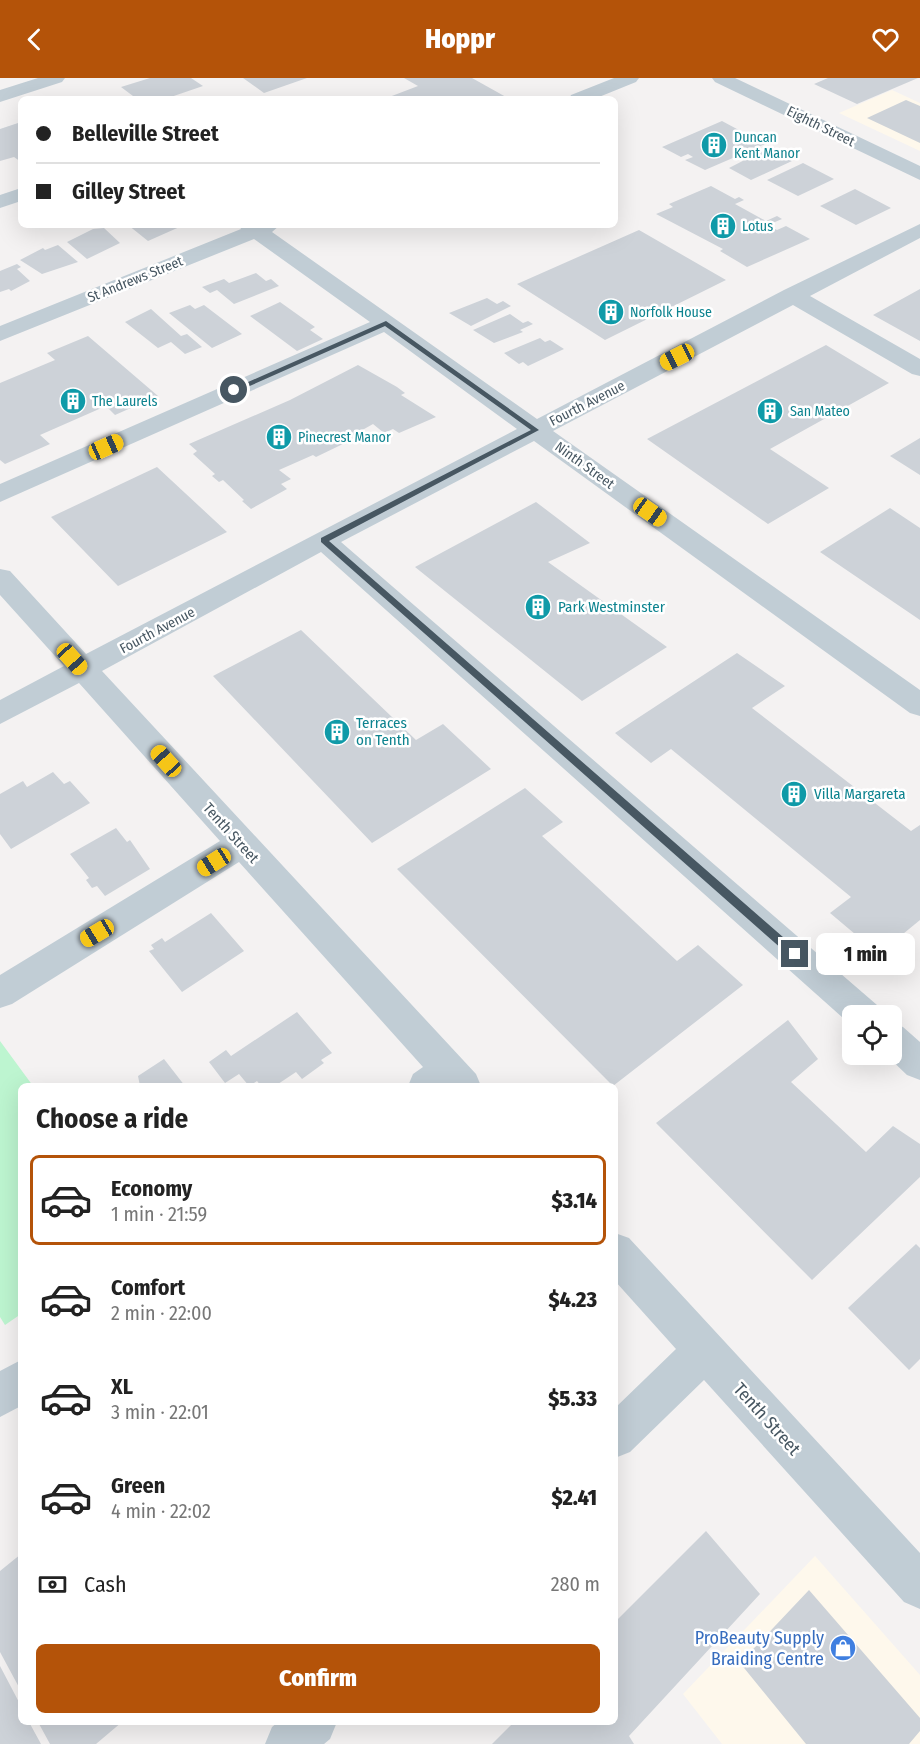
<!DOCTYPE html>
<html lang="en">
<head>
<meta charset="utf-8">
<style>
	:root { --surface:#fff; --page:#f6f6f6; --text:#222; --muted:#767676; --line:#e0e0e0; --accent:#b45309 }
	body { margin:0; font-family:"Fira Sans Condensed",sans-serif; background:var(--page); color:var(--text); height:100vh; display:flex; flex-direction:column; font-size:22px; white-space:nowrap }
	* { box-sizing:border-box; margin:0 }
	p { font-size:20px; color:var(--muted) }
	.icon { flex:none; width:33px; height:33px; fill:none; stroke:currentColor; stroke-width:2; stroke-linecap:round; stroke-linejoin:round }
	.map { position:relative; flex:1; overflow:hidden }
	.drawer { position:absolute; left:18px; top:1005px; width:600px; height:642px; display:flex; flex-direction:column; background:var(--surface); border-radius:9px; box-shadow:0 6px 24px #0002 }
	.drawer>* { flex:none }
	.hud { position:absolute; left:18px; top:18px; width:600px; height:132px; border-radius:9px; box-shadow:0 6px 24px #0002; display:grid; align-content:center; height:132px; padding:0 18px; background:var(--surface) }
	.controls { position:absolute; left:842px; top:927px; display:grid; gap:12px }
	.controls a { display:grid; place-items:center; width:60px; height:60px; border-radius:9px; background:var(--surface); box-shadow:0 6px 24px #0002; font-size:30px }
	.end { position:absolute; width:27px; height:27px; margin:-14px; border:8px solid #475762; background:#fff; box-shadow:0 0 0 3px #fff }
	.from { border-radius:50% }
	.bubble { position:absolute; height:42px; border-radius:9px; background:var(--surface); box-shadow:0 6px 24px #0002; font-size:20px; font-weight:800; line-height:42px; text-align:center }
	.car { position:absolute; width:18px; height:36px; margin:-18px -9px; border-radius:8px; box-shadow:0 0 4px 2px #0007; background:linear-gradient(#f5c518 24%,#345 0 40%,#f5c518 0 76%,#345 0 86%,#f5c518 0) }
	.hud b { display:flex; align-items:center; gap:21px; height:57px; font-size:22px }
	.hud b+b { border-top:2px solid var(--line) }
	.hud i { width:15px; height:15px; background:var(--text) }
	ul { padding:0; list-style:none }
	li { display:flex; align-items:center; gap:18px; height:90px; margin:0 12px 9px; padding:0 6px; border:3px solid transparent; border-radius:9px }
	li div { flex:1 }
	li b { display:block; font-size:22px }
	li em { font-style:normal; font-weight:800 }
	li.current { border-color:var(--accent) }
	li>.icon { width:54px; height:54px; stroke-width:1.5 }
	h2 { padding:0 18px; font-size:27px; line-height:72px }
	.pay { display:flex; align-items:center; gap:15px; height:66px; padding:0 18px; font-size:22px }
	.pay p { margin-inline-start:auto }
	.action { display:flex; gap:12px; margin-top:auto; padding:12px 18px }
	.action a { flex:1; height:69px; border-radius:9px; background:var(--accent); color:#fff; font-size:24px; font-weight:800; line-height:69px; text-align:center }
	header { display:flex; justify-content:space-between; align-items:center; height:78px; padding:0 18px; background:var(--accent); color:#fff; font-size:27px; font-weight:800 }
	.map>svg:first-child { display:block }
	.commercial { fill:#fef8ec }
	.green { fill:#bdf5d0 }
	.building { fill:#cdd2d8 }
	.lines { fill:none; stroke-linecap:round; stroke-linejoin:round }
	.minor { fill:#c1cdd5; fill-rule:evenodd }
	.route { fill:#475762 }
	.labels { text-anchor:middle; stroke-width:5; stroke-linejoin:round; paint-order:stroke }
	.far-street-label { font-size:14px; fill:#475762; stroke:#fff }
	.far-culture-label { font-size:14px; fill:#0d838f; stroke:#fff; text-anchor:start }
	.culture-label { font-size:15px; fill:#0d838f; stroke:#fff; text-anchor:start }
	.street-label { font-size:15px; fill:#475762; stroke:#fff }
	.near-street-label { font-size:18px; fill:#475762; stroke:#fff }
	.near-shop-label { font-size:18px; fill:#366cbe; stroke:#fff; text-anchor:end }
</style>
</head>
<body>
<header><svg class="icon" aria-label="back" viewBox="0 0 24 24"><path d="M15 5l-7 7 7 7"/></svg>Hoppr<svg class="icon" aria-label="heart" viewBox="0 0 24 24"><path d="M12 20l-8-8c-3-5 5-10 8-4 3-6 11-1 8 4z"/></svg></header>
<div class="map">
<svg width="920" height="1666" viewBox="0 0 920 1666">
	<rect width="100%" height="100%" fill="#f4f2f2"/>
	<path class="commercial" d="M892 12 920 25V73L839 35Z
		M815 1478 920 1597V1666H722L683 1616Z"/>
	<path class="green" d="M0 963 33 1008H21V1236L5 1247 0 1239Z"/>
	<path class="building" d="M150 0H191L203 8 165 21H137L121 9Z
		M243 0H307L264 15Z
		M404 0H472L506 19 500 21H384L418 8Z
		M828 0H918L857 26 814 6Z
		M906 22 920 28V65L867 40Z
		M722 43 765 66 705 92 685 82 693 79 688 76 681 79 662 69Z
		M21 44V84L14 79 0 83V51Z
		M770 69 792 83 751 102 729 90Z
		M803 85 834 101 798 118 767 102Z
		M711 108 735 121 739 119 744 122 735 126 766 143 777 138 782 141 768 147 777 152 786 148 810 161 747 189 720 173 723 171 656 136 673 129 669 126Z
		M855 111 872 120 891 130 856 147 820 128Z
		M128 147H184L148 163Z
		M104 150 120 165 87 181 67 164 93 151Z
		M639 152 726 202 605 262 517 206Z
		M58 167 78 184 42 196 20 182 43 170 45 172Z
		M17 186 21 189 17 191 30 203 11 213 9 211 0 214V193Z
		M256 195 266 203 271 201 279 208 234 226 217 212 210 215 202 209 224 201 229 205Z
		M920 211V263L873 237Z
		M487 220 497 226 503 223 511 228 471 248 449 235Z
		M280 224 315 249 310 252 323 261 297 273 250 238Z
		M190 227 195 231 204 227 242 256 212 270 169 235Z
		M151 231 181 258 187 256 202 269 185 276 171 264 158 270 125 244Z
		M510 236 523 245 528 243 533 246 520 252 523 254 494 265 473 252Z
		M88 258 158 318 115 337 106 328 40 357 50 366 5 386 0 382V305L55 282 47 275Z
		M540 260 545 264 550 262 564 271 528 288 523 284 519 286 504 275Z
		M826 267 889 305 770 371 829 410 768 446 647 361Z
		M358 287 397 309 405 315 401 317 436 339 399 355 393 351 384 355 373 346 343 363 345 365 316 379 313 377 279 392 291 401 281 406 287 411 251 431 242 423 244 422 223 402 219 404 212 398 215 396 193 376 197 373 189 366 290 322Z
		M920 360V397L890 378Z
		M157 389 227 454 118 508 51 439Z
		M536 424 590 465 548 484 667 569 582 623 415 489Z
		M890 430 920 450V542L820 474Z
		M301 552 416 662 443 646 491 691 372 765 213 598Z
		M737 575 785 608 752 630 911 753 920 747V842L892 865 888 861 874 872 830 835 851 819 671 671 651 685 615 655Z
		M53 694 64 706 70 703 90 725 11 771 0 756V716L23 703 27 709Z
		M525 710 563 744 542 758 677 883 698 867 743 907 613 1008 397 791Z
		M116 750 127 764 130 762 150 791 105 818 97 808 92 810 86 802 89 800 70 776Z
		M211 835 244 873 182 914 149 873 154 871 151 867 162 860 165 864Z
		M297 934 332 975 321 982 324 985 302 1001 296 994 275 1008H261L257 1003 249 1008 239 996 225 1005 209 984 226 972 231 978Z
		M788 942 818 981 791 1004 866 1074 893 1048 920 1066V1099L812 1202 656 1045Z
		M164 981 185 1008H140L138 998Z
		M916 1166 920 1170V1281L909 1292 848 1230Z
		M706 1453 760 1516 629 1658 634 1666H492L514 1644H615V1544Z
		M21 1476V1613L0 1574V1493Z
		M809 1512 920 1640V1653L909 1666H806L740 1585Z
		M0 1588 21 1628V1644H29L41 1666H0Z
		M38 1644H122L96 1666H50Z"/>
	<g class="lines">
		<path class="minor" d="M38 0H65L62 4 0 24V12Z
			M614 0H639L636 4 594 21H569L571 17Z
			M712 0H735L920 88V102L715 4Z
			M21 110V123L0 130V117Z
			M920 146V160L810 218 920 281V298L912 296 793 227 553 353 920 612V638L910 635 534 363 341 464 877 927 882 938H852V948L321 474 102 593 476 996 481 1008H408L413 996 423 989 239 784 12 926 0 930V897L220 763 79 605 0 646V622L64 588 0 517V491L10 493 86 576 517 351 384 254 0 424V406L370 244 254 161 0 263V248L241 151 239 147H280L272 154 537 341 784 212Z
			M891 944 903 949 920 964V1002L907 997 885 976H891Z
			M615 1155 629 1160 920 1475V1531L904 1524 704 1302 630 1374 615 1380V1330L676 1271 615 1203Z
			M21 1282V1328L0 1339V1293Z
			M278 1644H337L330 1661 324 1666H265L272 1649Z"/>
	</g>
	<path class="route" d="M386 243 539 352 329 463 799 873V879H791L321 464V460L531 352 385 248 236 314 230 312Z"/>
	<defs>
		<symbol id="building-disc" viewBox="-11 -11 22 22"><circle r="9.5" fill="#0f9aa8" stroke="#fff"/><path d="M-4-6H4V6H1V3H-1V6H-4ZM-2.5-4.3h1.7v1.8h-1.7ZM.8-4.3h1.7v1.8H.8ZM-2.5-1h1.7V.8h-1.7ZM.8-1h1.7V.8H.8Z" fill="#fff"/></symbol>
		<symbol id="shop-disc" viewBox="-11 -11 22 22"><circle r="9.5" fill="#3f7fe0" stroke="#fff"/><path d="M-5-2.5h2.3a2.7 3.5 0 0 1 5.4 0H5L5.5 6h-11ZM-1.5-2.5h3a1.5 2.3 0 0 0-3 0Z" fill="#fff"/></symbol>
	</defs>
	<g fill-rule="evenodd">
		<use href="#building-disc" x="699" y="52" width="30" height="30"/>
		<use href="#building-disc" x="708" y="133" width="30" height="30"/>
		<use href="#building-disc" x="596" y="219" width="30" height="30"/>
		<use href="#building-disc" x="58" y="308" width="30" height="30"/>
		<use href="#building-disc" x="755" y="318" width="30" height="30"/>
		<use href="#building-disc" x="264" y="344" width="30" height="30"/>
		<use href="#building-disc" x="523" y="514" width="30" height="30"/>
		<use href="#building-disc" x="322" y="639" width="30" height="30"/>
		<use href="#building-disc" x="779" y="701" width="30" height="30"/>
		<use href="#shop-disc" x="828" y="1555" width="30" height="30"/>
	</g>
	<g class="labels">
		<g class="far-street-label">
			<text transform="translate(821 48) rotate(26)" y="5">Eighth Street</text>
			<text transform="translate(135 201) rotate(-22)" y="5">St Andrews Street</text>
			<text transform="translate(587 325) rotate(-27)" y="5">Fourth Avenue</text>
			<text transform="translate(585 387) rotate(36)" y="5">Ninth Street</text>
			<text transform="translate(157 552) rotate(-28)" y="5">Fourth Avenue</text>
		</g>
		<g class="far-culture-label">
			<text x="734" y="64">Duncan<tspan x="734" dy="16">Kent Manor</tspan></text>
			<text x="742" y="153">Lotus</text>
			<text x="630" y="239">Norfolk House</text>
			<text x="92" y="328">The Laurels</text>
			<text x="790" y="338">San Mateo</text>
			<text x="298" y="364">Pinecrest Manor</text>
		</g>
		<g class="culture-label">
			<text x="558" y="534">Park Westminster</text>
			<text x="356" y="650">Terraces<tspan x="356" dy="17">on Tenth</tspan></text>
			<text x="814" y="721">Villa Margareta</text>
		</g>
		<g class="street-label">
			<text transform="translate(231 755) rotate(48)" y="5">Tenth Street</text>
		</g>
		<g class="near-street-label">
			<text transform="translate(767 1341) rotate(48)" y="6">Tenth Street</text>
		</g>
		<g class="near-shop-label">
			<text x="824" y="1566">ProBeauty Supply<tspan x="824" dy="21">Braiding Centre</tspan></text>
		</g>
	</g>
</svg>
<div class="controls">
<a><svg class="icon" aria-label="locate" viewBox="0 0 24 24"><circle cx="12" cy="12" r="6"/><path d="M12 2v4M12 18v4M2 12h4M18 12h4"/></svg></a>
</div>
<i class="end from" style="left:234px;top:312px"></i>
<i class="end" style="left:795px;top:876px"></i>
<div class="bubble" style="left:816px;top:855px;width:99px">1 min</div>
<i class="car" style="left:677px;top:279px;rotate:243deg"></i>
<i class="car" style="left:106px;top:369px;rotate:66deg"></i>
<i class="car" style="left:650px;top:434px;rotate:125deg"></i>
<i class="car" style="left:72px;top:581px;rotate:138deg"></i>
<i class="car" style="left:166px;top:683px;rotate:318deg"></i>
<i class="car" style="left:214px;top:784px;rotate:238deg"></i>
<i class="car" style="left:97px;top:855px;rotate:239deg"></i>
<div class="hud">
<b><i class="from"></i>Belleville Street</b>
<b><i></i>Gilley Street</b>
</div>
<section class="drawer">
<h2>Choose a ride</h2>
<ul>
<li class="current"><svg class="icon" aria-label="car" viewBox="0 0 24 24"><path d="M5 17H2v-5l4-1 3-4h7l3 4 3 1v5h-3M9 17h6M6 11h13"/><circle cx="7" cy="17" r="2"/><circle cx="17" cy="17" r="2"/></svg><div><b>Economy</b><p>1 min · 21:59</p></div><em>$3.14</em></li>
<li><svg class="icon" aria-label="car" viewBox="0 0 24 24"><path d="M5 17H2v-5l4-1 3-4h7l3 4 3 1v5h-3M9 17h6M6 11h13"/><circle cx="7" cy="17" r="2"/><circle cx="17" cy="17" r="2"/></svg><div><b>Comfort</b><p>2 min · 22:00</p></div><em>$4.23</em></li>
<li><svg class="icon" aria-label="car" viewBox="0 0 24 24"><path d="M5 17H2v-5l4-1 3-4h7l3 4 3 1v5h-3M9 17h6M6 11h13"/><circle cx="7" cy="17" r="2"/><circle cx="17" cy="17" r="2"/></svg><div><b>XL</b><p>3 min · 22:01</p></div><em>$5.33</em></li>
<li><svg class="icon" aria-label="car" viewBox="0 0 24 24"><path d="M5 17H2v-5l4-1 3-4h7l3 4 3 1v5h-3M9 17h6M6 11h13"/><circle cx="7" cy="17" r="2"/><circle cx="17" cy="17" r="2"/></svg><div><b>Green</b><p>4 min · 22:02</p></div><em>$2.41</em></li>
</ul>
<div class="pay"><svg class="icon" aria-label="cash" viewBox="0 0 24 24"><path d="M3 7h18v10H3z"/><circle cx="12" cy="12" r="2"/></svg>Cash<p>280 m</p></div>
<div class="action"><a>Confirm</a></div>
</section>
</div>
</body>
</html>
